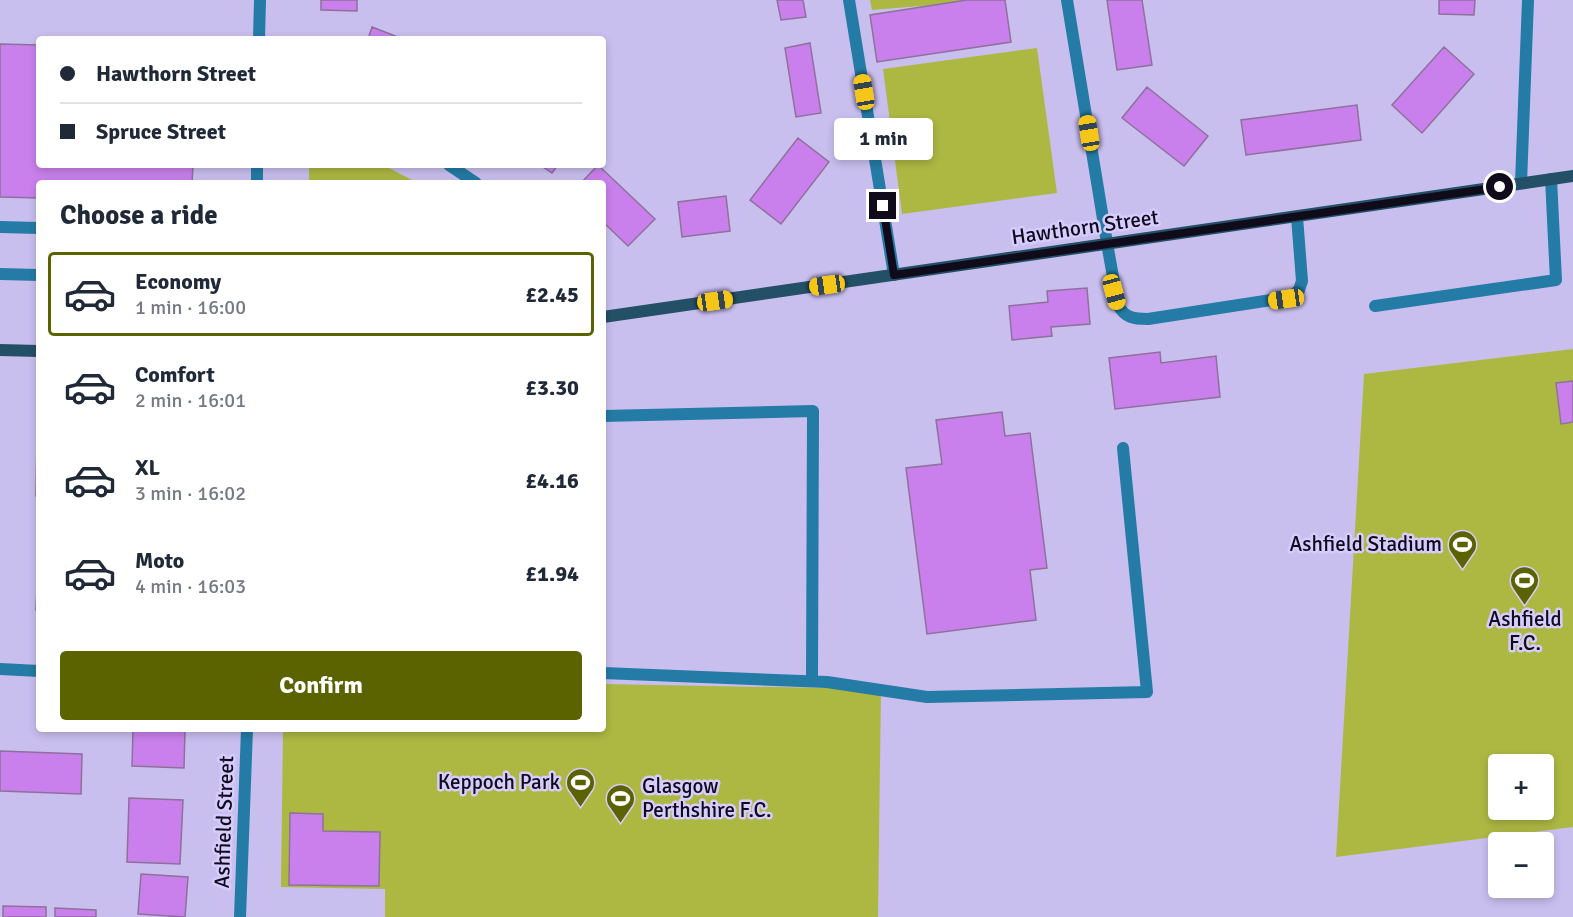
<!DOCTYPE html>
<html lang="en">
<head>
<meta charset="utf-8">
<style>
	:root { --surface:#fff; --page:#f6f6f7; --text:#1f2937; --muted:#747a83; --line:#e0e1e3; --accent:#5b6200 }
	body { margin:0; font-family:Signika,sans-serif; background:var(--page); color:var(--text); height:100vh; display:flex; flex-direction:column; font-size:22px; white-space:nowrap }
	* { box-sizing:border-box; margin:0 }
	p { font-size:20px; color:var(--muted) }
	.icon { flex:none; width:33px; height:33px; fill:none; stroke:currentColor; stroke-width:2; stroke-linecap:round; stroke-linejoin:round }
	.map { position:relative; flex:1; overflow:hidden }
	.drawer { position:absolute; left:36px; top:180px; width:570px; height:552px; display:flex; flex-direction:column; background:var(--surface); border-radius:6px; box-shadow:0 3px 9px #0003 }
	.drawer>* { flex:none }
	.top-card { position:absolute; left:36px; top:36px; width:570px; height:132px; border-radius:6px; box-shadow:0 3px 9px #0003; display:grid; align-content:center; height:132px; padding:0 24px; background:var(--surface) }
	.tools { position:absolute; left:1488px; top:754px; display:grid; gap:12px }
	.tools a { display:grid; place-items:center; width:66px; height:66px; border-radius:6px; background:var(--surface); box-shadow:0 3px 9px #0003; font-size:30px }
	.end { position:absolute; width:27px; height:27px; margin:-14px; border:8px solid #0f0b1b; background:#fff; box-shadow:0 0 0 3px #fff }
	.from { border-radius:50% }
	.bubble { position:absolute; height:42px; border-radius:6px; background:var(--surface); box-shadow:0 3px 9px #0003; font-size:20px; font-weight:700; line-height:42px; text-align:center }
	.car { position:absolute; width:18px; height:36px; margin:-18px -9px; border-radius:8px; box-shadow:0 0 4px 2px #0007; background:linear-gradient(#f5c518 24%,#345 0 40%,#f5c518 0 76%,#345 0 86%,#f5c518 0) }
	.top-card b { display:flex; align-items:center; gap:21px; height:57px; font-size:22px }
	.top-card b+b { border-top:2px solid var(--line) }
	.top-card i { width:15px; height:15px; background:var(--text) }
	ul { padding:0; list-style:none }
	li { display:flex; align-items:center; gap:18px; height:84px; margin:0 12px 9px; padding:0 12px; border:3px solid transparent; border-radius:6px }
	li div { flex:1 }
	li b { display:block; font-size:22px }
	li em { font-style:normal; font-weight:700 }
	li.current { border-color:var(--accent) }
	li>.icon { width:54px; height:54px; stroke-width:1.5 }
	h2 { padding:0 24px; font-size:27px; line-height:72px }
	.button { display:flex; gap:12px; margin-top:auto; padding:12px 24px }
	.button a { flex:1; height:69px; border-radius:6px; background:var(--accent); color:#fff; font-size:24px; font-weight:700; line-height:69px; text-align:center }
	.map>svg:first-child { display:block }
	.green { fill:#adb843; fill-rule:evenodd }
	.building { fill:#ca80ec; stroke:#8d719a; stroke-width:1.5 }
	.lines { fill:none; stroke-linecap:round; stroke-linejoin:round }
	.lane { stroke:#247ba5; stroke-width:12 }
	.street { stroke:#247ba5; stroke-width:12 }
	.secondary { stroke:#245067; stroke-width:12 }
	.route { stroke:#0f0b1b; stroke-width:8 }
	.labels { text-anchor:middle; stroke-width:5; stroke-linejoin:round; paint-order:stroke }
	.street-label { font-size:21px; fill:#0f0b1b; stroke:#d6ccfd }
	.poi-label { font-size:21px; fill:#0f0b1b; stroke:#d6ccfd; text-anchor:end }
</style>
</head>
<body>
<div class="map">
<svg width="1573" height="917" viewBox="0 0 1573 917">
	<rect width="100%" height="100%" fill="#c9bfef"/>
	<path class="green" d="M870 0H994L872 10Z
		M1037 48 1057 193 902 214 883 69Z
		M309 165H383L418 183H309Z
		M1573 349V827L1336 857 1364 374ZM1498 765H1544V810H1498Z
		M603 684 881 689 878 917H385V889L281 887 283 729H603Z"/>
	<path class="building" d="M321 0H357V11L321 10Z
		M777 0H803L806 17 781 20Z
		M967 0H1005L1011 42 877 62 870 15Z
		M1107 0H1142L1152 65 1117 70Z
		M1439 0H1475L1474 15 1439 14Z
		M372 27 403 39H368Z
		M810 43 821 113 796 117 785 48Z
		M0 44 39 45V165H193L192 183H39V198L0 197Z
		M1444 47 1474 74 1422 133 1392 105Z
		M1147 87 1208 136 1184 166 1122 118Z
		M1357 105 1361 140 1246 155 1241 120Z
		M798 138 829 162 781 224 750 200Z
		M540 165H558L552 173Z
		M598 165 655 219 628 246 603 222V183H581Z
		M726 196 730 231 682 237 678 202Z
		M1087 288 1090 324 1051 327 1052 336 1012 340 1009 306 1048 302 1047 291Z
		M1160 352 1161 363 1216 356 1220 397 1115 409 1109 358Z
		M1573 381V422L1561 424 1556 383Z
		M1002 412 1005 436 1030 433 1047 568 1030 570 1036 620 927 634 906 468 942 464 936 420Z
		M37 436H39V496H36Z
		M39 539V610H36Z
		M133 729 185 730 184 768 132 766Z
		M0 751 82 754 81 794 0 791Z
		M129 798 183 800 180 864 127 862Z
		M290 813 323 814V831L380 832 379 886 289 885Z
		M141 874 188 877 185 917 138 914Z
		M3 906 46 907V917H3Z
		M55 908 96 910V917H55Z"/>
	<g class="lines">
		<path class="lane" d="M0 227 39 228
			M1107 243 1118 305C1125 318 1134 319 1148 319L1291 297 1299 290 1302 281 1297 217
			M0 274 39 275
			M1375 306 1556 280 1551 179
			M603 416 813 411 812 681
			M603 673 827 682 927 697 1147 692 1123 448"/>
		<path class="street" d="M849 0 894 275
			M1067 0 1107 243
			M259 39 260 0
			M449 165 476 183
			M257 183V165
			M1521 183 1528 0
			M0 669 39 671
			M240 917 247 729"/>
		<path class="secondary" d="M603 317 1573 176
			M0 350 39 351"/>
	</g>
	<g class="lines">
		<path class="route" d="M883 206 894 275 1500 187"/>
	</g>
	<defs>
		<symbol id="stadium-pin" viewBox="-11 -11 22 30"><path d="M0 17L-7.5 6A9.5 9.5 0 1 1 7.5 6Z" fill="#5b6200" stroke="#d6ccfd"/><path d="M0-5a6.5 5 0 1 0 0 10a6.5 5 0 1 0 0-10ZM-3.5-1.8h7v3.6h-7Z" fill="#fff"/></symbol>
	</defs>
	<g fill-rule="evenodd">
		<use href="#stadium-pin" x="1446" y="528" width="33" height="45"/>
		<use href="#stadium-pin" x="1508" y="564" width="33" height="45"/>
		<use href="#stadium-pin" x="564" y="766" width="33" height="45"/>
		<use href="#stadium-pin" x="604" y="782" width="33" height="45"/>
	</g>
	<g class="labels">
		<g class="street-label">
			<text transform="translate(1085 227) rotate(-8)" y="7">Hawthorn Street</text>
			<text transform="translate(224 822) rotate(-88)" y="7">Ashfield Street</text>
		</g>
		<g class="poi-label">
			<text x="1442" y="551">Ashfield Stadium</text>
			<text x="1525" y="626" text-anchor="middle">Ashfield<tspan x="1525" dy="24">F.C.</tspan></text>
			<text x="560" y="789">Keppoch Park</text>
			<text x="642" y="793" text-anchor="start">Glasgow<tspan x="642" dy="24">Perthshire F.C.</tspan></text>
		</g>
	</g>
</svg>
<div class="tools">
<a>+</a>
<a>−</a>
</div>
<i class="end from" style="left:1500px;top:187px"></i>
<i class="end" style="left:883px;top:206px"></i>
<div class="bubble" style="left:834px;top:118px;width:99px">1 min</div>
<i class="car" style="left:864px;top:92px;rotate:351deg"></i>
<i class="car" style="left:1089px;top:133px;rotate:351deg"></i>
<i class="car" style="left:827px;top:285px;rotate:262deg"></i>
<i class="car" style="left:1114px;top:292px;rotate:165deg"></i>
<i class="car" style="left:1286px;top:299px;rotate:262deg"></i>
<i class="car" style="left:715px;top:301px;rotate:82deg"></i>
<div class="top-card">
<b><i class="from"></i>Hawthorn Street</b>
<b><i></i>Spruce Street</b>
</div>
<section class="drawer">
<h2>Choose a ride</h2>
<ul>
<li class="current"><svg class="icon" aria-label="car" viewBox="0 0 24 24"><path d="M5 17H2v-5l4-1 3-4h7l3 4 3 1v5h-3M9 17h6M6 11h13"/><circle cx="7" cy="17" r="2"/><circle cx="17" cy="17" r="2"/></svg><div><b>Economy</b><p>1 min · 16:00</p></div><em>£2.45</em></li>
<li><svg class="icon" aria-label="car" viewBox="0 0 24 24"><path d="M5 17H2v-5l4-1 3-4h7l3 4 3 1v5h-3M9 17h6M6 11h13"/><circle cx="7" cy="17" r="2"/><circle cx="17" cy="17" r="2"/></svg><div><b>Comfort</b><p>2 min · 16:01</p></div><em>£3.30</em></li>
<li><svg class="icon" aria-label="car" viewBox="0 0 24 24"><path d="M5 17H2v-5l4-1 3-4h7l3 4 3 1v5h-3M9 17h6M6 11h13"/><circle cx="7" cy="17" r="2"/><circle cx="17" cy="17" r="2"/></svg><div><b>XL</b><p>3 min · 16:02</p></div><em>£4.16</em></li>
<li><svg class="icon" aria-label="car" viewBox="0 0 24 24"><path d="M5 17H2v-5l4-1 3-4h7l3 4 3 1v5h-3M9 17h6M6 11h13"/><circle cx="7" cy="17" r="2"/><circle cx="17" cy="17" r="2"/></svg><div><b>Moto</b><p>4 min · 16:03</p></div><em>£1.94</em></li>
</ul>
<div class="button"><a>Confirm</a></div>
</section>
</div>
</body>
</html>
